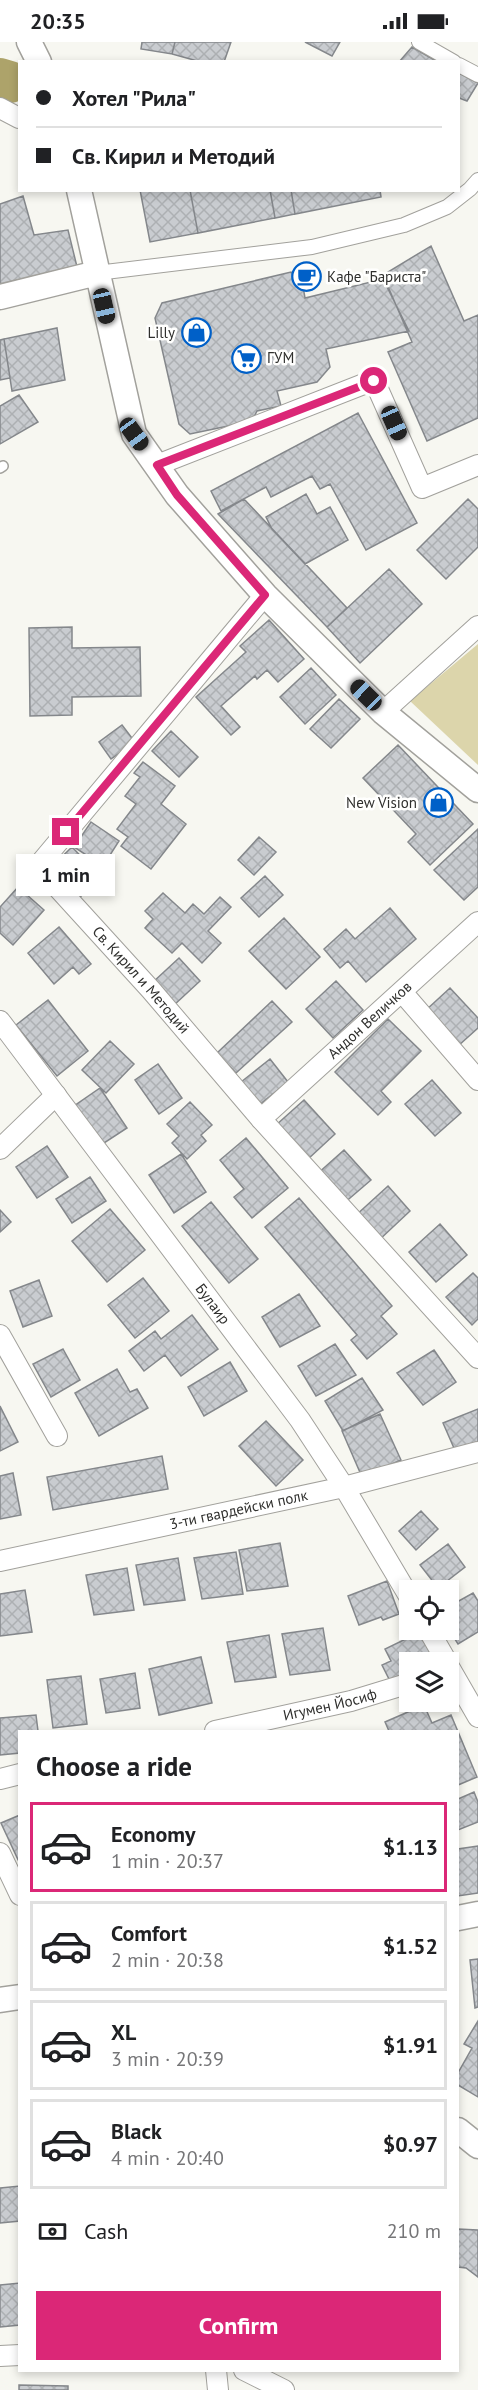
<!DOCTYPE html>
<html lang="en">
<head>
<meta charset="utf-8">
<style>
	:root { --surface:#fff; --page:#f2f2f2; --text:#202124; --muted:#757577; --line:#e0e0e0; --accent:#db2777 }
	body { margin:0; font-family:"PT Sans",sans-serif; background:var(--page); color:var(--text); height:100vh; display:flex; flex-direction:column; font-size:22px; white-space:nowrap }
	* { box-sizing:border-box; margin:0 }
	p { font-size:20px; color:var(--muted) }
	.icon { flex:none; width:33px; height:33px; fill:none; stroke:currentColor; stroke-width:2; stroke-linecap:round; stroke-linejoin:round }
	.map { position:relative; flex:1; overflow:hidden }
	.panel { position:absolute; left:18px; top:1688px; width:441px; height:642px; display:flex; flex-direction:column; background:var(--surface); border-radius:0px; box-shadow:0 3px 9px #0003 }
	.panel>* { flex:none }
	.banner { position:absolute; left:18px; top:18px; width:442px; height:132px; border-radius:0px; box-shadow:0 3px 9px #0003; display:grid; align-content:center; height:132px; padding:0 18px; background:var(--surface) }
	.fabs { position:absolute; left:399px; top:1538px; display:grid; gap:12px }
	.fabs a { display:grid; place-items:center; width:60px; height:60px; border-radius:0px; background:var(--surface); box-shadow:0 3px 9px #0003; font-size:30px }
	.end { position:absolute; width:27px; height:27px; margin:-14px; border:8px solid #db2777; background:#fff; box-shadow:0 0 0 3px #fff }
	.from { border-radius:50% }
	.bubble { position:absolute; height:42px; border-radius:0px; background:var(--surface); box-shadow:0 3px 9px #0003; font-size:20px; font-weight:700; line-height:42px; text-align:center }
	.car { position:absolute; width:18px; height:36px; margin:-18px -9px; border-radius:8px; box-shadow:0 0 4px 2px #0007; background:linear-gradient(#222 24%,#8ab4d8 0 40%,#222 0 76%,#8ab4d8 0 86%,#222 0) }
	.banner b { display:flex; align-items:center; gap:21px; height:57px; font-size:22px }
	.banner b+b { border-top:2px solid var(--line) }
	.banner i { width:15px; height:15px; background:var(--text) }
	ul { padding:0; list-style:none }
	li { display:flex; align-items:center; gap:18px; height:90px; margin:0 12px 9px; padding:0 6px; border:3px solid var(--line); border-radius:0px }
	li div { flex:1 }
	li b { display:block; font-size:22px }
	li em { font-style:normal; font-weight:700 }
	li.on { border-color:var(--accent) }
	li>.icon { width:54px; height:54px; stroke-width:1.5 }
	h2 { padding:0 18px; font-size:27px; line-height:72px }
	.pay { display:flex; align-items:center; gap:15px; height:66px; padding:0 18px; font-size:22px }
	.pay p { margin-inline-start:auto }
	.primary-button { display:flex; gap:12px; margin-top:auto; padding:12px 18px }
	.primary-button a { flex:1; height:69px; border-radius:0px; background:var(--accent); color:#fff; font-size:24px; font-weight:700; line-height:69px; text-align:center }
	.status { display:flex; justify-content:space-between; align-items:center; height:42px; padding:0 30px; background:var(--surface); direction:ltr }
	.status svg { height:16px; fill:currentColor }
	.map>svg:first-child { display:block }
	.park { fill:#dcd5ab }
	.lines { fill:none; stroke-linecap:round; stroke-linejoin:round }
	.river { stroke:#ada36a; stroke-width:42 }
	.building { fill:url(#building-cross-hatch); stroke:#84878b; stroke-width:1.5 }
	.service-casing { stroke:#a2a19c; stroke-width:12 }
	.pedestrian-casing { stroke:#a2a19c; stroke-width:16 }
	.minor-casing { stroke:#a2a19c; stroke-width:22 }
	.tertiary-casing { stroke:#a2a19c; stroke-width:27 }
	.service { stroke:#fff; stroke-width:9 }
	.pedestrian { stroke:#fff; stroke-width:14 }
	.minor { stroke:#fff; stroke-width:20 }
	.tertiary { stroke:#fff; stroke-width:24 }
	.route { stroke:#db2777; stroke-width:8 }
	.labels { text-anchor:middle; stroke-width:5; stroke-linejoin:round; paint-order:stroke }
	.poi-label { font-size:15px; fill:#2f2f2d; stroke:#fffffe; text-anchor:start }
	.street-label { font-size:15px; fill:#2f2f2d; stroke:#fffffe }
</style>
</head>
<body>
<div class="status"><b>20:35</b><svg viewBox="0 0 49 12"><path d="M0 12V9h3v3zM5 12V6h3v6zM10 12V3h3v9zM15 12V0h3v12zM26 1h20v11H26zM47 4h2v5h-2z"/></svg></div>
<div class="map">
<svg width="478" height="2348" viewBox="0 0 478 2348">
	<defs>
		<pattern id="building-cross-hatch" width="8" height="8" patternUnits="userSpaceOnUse" patternTransform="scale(1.5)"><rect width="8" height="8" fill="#c9ccd0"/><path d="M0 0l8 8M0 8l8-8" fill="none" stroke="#adb0b3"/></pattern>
	</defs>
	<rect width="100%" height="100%" fill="#f7f7f1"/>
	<path class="park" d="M478 602V723L410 659Z"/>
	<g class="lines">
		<path class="river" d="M0 37 10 40"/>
	</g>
	<path class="building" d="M142 0H175L172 12 141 7Z
		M175 0H231L224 20H201L172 12Z
		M305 0H340L332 14Z
		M412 5 438 20H399Z
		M459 31 478 41 467 59 459 56Z
		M140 148H190L198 191 150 200Z
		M190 148H270L275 176 198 191Z
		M270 148H291L295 172 275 176Z
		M291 148H380L381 155 295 172Z
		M23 154 34 193 68 188 79 233 0 247V162Z
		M431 204 464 279 478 273V376L427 399 388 310 412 300 383 233Z
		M291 230 302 239 305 256 383 237 409 289 326 307 330 325 317 340 277 349 281 364 257 369 252 379 190 392 179 382 155 276 162 261Z
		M57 286 65 338 12 349 4 297Z
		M4 297 10 336 0 338V298Z
		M19 353 38 380 0 402V364Z
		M358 371 417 481 366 508 330 442 320 447 312 434 271 455 266 445 221 469 211 449Z
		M306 452 317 472 330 465 348 498 305 522 272 487 266 475Z
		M244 457 347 566 327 585 218 472Z
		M468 457 478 467V505L446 537 417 508Z
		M389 527 422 562 360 621 327 585Z
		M269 578 304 617 278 640 267 628 257 637 255 634 221 664 240 685 231 693 196 655 246 610 240 604Z
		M72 585V606L140 605 141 654 72 655V673L30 674 29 586Z
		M311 626 336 653 305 682 280 655Z
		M339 657 360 677 331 706 310 687Z
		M122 683 135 700 111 717 99 700Z
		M171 689 198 715 179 735 152 709Z
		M398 703 473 782 430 823 408 800 416 792 363 736Z
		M143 720 175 744 161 762 186 782 151 827 121 804 128 795 117 787 136 762 125 754 140 735 134 731Z
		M91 780 119 799 103 824 74 805Z
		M478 787V845L464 858 434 828Z
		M259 795 276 810 254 833 238 818Z
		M72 805 101 835 79 856 50 826Z
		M265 834 283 853 259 875 241 856Z
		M18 845 44 868 13 903 0 891V865Z
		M163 851 185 871 193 862 204 872 220 855 231 865 208 889 221 901 202 921 182 901 172 911 145 886 153 877 145 869Z
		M390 866 416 897 366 940 348 919 340 926 324 907 346 887 355 897Z
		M284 876 320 915 286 947 249 909Z
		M59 885 91 922 79 932 73 925 54 942 28 911Z
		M179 916 200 939 173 964 152 941Z
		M336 939 363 968 333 996 306 967Z
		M450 946 478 976V986L458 1004 425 969Z
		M48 958 88 1009 57 1034 16 983Z
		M272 959 292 980 236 1031 217 1011Z
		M388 977 421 1009 381 1049 391 1060 378 1073 335 1030Z
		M110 999 134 1022 106 1051 82 1028Z
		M270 1017 288 1040 259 1063 241 1040Z
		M158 1022 182 1056 159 1072 135 1038Z
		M432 1038 461 1071 435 1094 405 1062Z
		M100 1046 127 1086 101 1103 74 1064Z
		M304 1058 335 1092 307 1118 275 1084Z
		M190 1060 212 1083 201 1093 206 1099 187 1117 172 1101 179 1094 167 1082Z
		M246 1096 288 1146 252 1176 234 1155 244 1147 220 1118Z
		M47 1104 68 1135 37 1156 16 1125Z
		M344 1108 371 1138 343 1162 316 1133Z
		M181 1112 206 1150 174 1171 149 1133Z
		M90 1135 106 1159 72 1181 56 1157Z
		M388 1144 410 1169 377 1200 354 1175Z
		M299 1156 392 1264 381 1274 397 1292 367 1317 351 1298 357 1293 265 1185Z
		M211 1160 258 1217 229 1241 182 1184Z
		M110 1167 145 1208 107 1240 72 1199Z
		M0 1168 11 1180 0 1190Z
		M440 1182 467 1213 436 1240 409 1210Z
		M473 1231 478 1236V1277L472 1283 446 1255Z
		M143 1236 169 1269 135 1296 108 1263Z
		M39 1238 52 1274 23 1285 10 1249Z
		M299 1252 320 1284 280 1305 262 1275Z
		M192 1273 218 1307 181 1334 165 1313 144 1329 129 1309 155 1289 161 1297Z
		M335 1302 356 1333 316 1354 298 1324Z
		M63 1307 80 1338 51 1355 33 1322Z
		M434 1308 456 1340 423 1363 397 1331Z
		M230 1320 247 1349 204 1374 188 1345Z
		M117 1327 130 1350 137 1347 148 1366 99 1394 75 1351Z
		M362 1336 383 1368 343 1389 325 1359Z
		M0 1364 18 1400 0 1409Z
		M478 1367V1404L457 1413 443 1381Z
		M380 1372 401 1418 362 1435 342 1389Z
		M266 1379 303 1418 276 1444 239 1404Z
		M162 1414 168 1447 53 1468 47 1435Z
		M13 1431 21 1473 0 1477V1434Z
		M421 1469 438 1487 416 1508 399 1489Z
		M280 1501 288 1544 247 1549 239 1508Z
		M448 1502 465 1525 438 1546 420 1523Z
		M236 1510 243 1552 202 1557 194 1516Z
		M178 1516 185 1558 144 1563 136 1523Z
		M127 1526 134 1568 94 1573 86 1533Z
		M387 1539 399 1572 383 1578 381 1575 359 1583 348 1554Z
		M25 1548 32 1590 0 1594V1552Z
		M473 1551 478 1559V1590L458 1602 448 1586V1565Z
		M323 1586 330 1628 290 1633 282 1592Z
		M420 1590 435 1620H410V1635L392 1643 382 1623 391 1619 385 1607Z
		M269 1593 276 1635 235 1640 227 1600Z
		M201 1615 212 1661 159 1673 149 1627Z
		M135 1631 140 1666 106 1671 100 1637Z
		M81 1634 87 1682 53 1686 47 1638Z
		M424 1663 432 1681 451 1673 477 1735 458 1743V1689H389L385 1680Z
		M36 1673 38 1689H20V1711L0 1713V1676Z
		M474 1750 478 1760V1780L458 1788V1757Z
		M20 1773V1822L1 1781Z
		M478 1804V1851L458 1854V1807Z
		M478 1917V1965L475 1966 470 1918Z
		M478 1979V2055L458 2043V2031L472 2006 464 2002Z
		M20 2144V2179L0 2181V2146Z
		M458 2187 478 2188V2235L466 2226 458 2225Z
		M20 2241V2283L0 2285V2243Z
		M19 2343 68 2344V2348H19Z"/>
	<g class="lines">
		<defs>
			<path id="service" d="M0 426 3 424"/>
			<path id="pedestrian" d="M419 0 454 20
				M459 23 478 33
				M97 231 312 205 404 183 447 165 470 147 478 138"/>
			<g id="minor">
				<path d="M0 66 19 76"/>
				<path d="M157 423 374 338 422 446 478 423"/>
				<path id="s1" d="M265 553 38 824 151 948 261 1077 478 1316"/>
				<path d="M383 670 478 584"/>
				<path d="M402 950 478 1038"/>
				<path id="s2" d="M0 979 300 1378 344 1445 410 1556"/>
				<path id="s3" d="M261 1077 478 880"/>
				<path d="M0 1107 56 1053"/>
				<path d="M0 1293 57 1394"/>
				<path id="s4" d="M0 1519 344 1445 478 1410"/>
				<path d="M428 1587 447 1620"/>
				<path d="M448 1623 478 1675"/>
				<path id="s5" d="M215 1689 351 1659 410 1641"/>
				<path d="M0 1737 20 1732"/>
				<path d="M0 1811 20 1853"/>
				<path d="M0 2314 20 2313"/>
				<path d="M216 2328 218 2348"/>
				<path d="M244 2328 284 2348"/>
			</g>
			<path id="tertiary" d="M29 0 39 20
				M79 148 134 392 177 453 265 553 383 670 478 748
				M0 255 97 231
				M458 1876 478 1872
				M0 1958 20 1955
				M458 2088 478 2104"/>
		</defs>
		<use href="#service" class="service-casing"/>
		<use href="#pedestrian" class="pedestrian-casing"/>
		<use href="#minor" class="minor-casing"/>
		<use href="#tertiary" class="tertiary-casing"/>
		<use href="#service" class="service"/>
		<use href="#pedestrian" class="pedestrian"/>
		<use href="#minor" class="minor"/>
		<use href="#tertiary" class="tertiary"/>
	</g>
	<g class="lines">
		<path class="route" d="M66 790 265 553 177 453 157 423 374 339"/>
	</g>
	<defs>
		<symbol id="cafe-ring" viewBox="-11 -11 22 22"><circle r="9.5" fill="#fffffe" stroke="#0060c8" stroke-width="1.5"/><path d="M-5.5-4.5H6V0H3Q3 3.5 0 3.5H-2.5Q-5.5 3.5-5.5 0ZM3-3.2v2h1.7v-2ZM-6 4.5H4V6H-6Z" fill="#0060c8"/></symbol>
		<symbol id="shop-ring" viewBox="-11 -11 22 22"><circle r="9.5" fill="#fffffe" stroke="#0060c8" stroke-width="1.5"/><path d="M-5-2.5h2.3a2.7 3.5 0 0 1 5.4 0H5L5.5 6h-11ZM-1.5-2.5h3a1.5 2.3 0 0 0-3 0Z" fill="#0060c8"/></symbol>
		<symbol id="supermarket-ring" viewBox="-11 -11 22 22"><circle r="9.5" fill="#fffffe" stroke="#0060c8" stroke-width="1.5"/><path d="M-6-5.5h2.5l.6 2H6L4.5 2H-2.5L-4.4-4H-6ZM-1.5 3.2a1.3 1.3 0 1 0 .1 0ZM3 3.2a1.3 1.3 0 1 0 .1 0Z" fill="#0060c8"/></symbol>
	</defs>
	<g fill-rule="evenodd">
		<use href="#cafe-ring" x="290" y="218" width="33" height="33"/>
		<use href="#shop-ring" x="180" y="274" width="33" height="33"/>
		<use href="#supermarket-ring" x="230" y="300" width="33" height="33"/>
		<use href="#shop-ring" x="422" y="744" width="33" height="33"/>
	</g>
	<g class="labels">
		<g class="poi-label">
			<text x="327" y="240">Кафе "Бариста"</text>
			<text x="175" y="296" text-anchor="end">Lilly</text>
			<text x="267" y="321">ГУМ</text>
			<text x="417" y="766" text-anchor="end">New Vision</text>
		</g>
		<g class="street-label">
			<text dy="5" stroke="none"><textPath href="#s1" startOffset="507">Св. Кирил и Методий</textPath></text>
			<text dy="5" stroke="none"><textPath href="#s3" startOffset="147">Андон Величков</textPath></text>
			<text dy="5" stroke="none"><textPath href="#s2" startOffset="354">Булаир</textPath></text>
			<text dy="5" stroke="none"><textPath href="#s4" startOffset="244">3-ти гвардейски полк</textPath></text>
			<text dy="5" stroke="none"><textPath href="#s5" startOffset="118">Игумен Йосиф</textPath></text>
		</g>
	</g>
</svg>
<div class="fabs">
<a><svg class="icon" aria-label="locate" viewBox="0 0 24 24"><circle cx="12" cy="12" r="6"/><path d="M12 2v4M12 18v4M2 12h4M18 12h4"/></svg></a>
<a><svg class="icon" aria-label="layers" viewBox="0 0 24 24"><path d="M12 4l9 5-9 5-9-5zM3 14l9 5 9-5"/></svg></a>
</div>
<i class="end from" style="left:374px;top:339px"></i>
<i class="end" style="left:66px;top:790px"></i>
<div class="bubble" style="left:16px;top:812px;width:99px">1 min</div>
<i class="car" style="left:104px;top:264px;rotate:167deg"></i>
<i class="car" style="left:394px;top:381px;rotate:156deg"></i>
<i class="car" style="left:134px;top:392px;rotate:144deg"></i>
<i class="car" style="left:366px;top:653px;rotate:314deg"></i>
<div class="banner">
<b><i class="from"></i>Хотел &quot;Рила&quot;</b>
<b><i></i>Св. Кирил и Методий</b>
</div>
<section class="panel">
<h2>Choose a ride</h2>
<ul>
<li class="on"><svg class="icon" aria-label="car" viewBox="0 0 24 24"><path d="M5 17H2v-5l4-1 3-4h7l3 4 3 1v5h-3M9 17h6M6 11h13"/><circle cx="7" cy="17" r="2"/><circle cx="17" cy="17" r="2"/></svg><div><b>Economy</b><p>1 min · 20:37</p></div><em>$1.13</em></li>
<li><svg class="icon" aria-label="car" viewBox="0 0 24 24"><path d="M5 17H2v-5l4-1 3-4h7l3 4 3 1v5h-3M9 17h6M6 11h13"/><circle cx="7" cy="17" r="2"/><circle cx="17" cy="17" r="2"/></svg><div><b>Comfort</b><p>2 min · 20:38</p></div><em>$1.52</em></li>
<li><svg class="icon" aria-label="car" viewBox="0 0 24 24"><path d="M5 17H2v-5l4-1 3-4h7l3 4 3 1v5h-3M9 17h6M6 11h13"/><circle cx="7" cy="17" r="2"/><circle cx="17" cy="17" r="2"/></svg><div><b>XL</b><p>3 min · 20:39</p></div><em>$1.91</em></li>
<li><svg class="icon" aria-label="car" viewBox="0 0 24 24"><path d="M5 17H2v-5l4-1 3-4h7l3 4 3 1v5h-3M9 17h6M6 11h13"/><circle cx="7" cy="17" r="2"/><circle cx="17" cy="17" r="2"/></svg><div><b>Black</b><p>4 min · 20:40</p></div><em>$0.97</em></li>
</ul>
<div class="pay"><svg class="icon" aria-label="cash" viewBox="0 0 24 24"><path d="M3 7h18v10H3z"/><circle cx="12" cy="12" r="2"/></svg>Cash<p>210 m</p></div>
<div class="primary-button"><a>Confirm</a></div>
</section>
</div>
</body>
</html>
